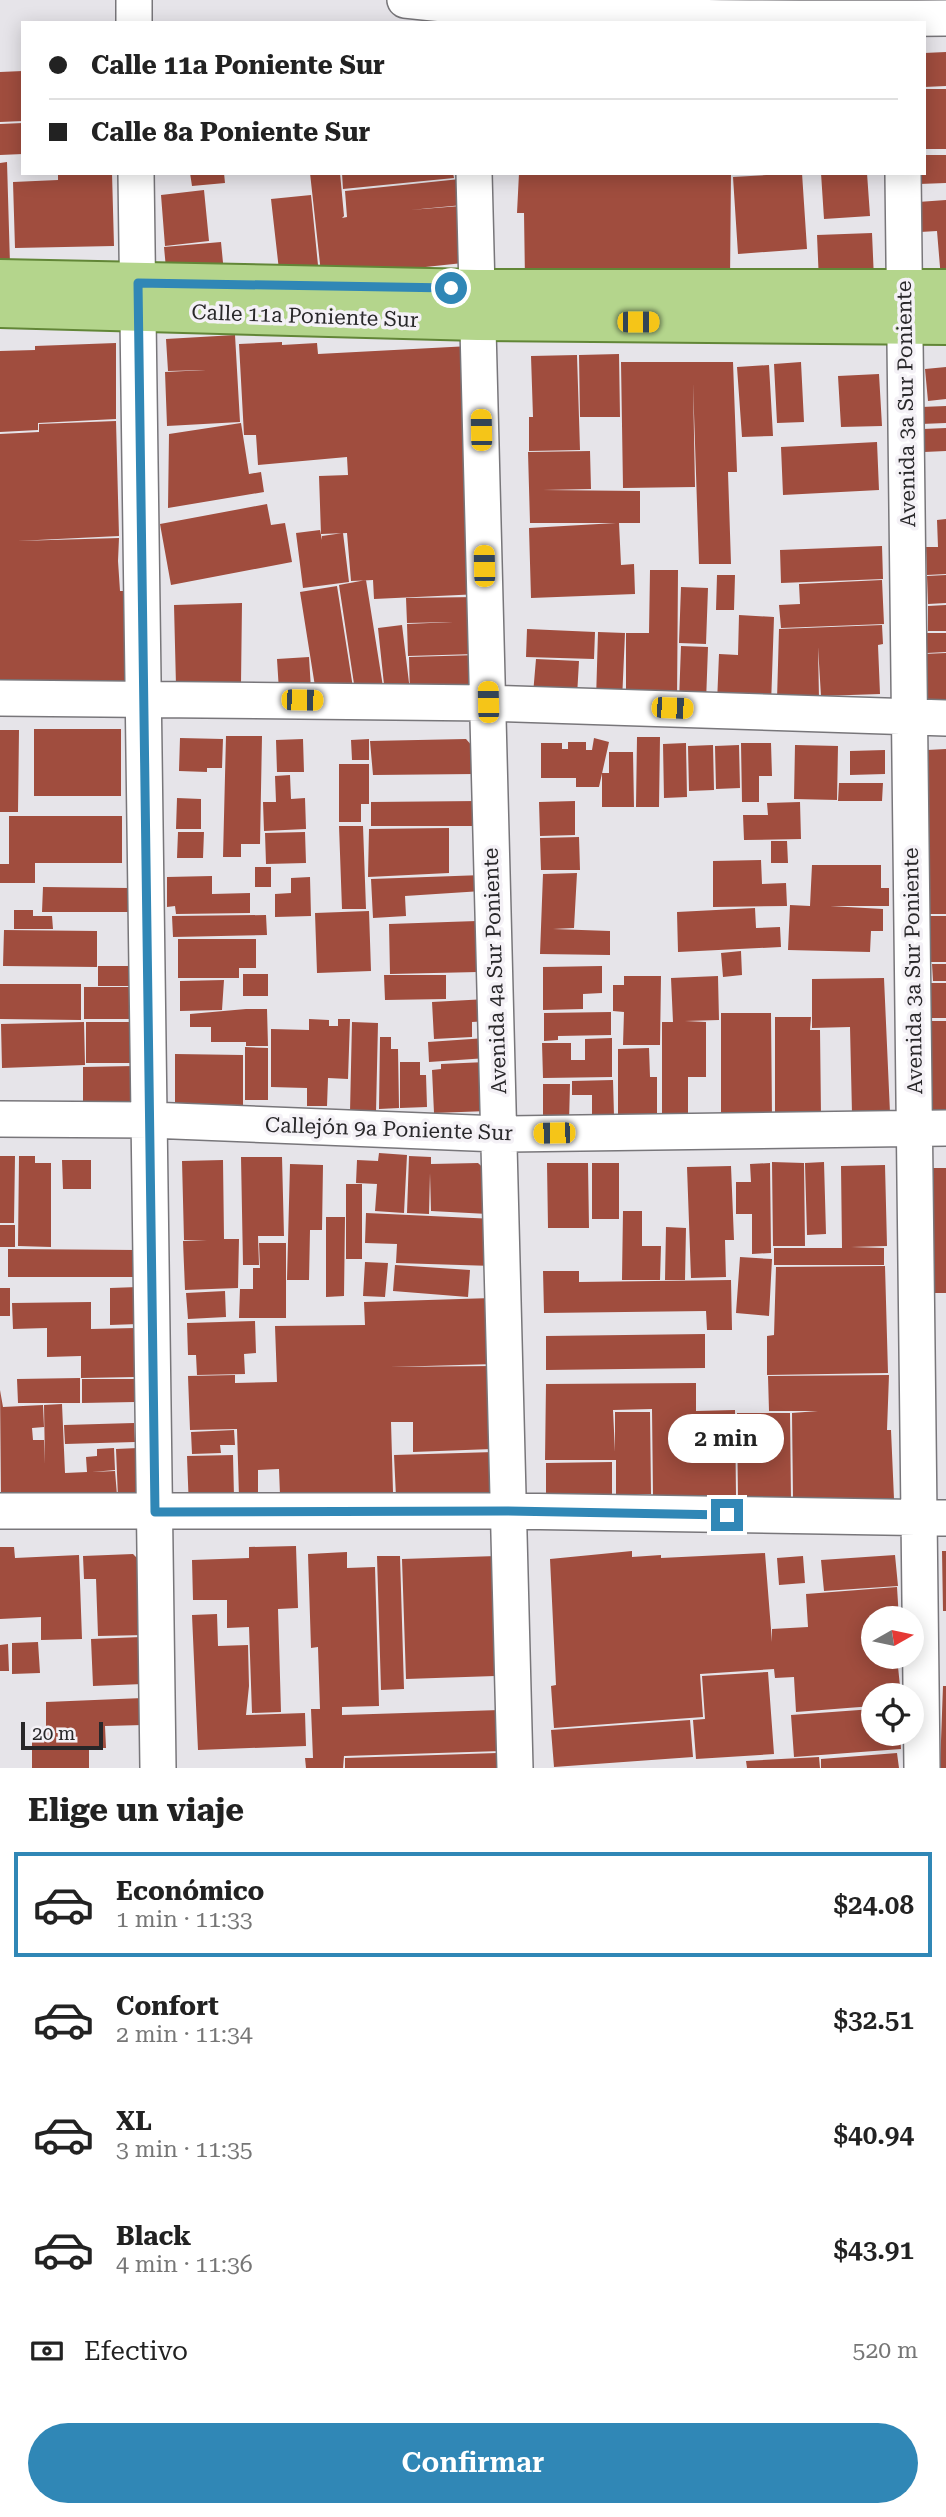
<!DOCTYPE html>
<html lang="es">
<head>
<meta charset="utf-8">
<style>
	:root { --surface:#fff; --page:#f2f2f2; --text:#222; --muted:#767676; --line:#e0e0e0; --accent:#3087b6 }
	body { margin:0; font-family:"Roboto Serif",serif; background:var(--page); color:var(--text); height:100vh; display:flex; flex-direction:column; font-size:26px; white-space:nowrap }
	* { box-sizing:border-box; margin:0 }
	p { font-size:23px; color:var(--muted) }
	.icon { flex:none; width:38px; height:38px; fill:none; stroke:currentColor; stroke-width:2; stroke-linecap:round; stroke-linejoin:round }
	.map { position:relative; height:1768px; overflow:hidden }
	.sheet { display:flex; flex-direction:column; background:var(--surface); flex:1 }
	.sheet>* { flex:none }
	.guide { position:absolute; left:21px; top:21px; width:905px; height:154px; border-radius:0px; box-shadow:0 4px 18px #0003; display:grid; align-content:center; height:154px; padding:0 28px; background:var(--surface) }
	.needle { width:46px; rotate:81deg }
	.buttons { position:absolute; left:861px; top:1606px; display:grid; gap:14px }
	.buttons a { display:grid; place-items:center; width:63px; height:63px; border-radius:50%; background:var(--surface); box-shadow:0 4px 18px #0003; font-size:35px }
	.scale { position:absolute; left:21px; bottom:18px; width:82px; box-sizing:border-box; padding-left:7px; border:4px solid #282729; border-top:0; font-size:19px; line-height:24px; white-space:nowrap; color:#282729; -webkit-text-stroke:5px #f4f1f6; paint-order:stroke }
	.end { position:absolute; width:32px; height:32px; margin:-16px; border:9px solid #3087b6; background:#fff; box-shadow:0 0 0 4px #fff }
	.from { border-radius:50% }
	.bubble { position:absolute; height:49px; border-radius:24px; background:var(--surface); box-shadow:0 4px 18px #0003; font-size:23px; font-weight:600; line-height:49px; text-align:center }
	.car { position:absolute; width:21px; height:42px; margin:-21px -10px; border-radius:9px; box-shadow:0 0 5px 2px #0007; background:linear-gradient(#f5c518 24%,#345 0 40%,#f5c518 0 76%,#345 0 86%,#f5c518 0) }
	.guide b { display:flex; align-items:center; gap:24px; height:66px; font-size:26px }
	.guide b+b { border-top:2px solid var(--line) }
	.guide i { width:18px; height:18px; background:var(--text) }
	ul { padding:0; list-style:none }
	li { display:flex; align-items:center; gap:21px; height:105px; margin:0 14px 10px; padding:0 14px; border:4px solid transparent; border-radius:0px }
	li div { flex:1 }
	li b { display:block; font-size:26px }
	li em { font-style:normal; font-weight:600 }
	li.active { border-color:var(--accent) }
	li>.icon { width:63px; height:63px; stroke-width:1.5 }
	h2 { padding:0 28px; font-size:32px; line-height:84px }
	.pay { display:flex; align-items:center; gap:18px; height:77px; padding:0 28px; font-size:26px }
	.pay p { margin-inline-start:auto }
	.cta { display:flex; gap:14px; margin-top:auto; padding:14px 28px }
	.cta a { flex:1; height:80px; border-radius:42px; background:var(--accent); color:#fff; font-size:28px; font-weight:600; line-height:80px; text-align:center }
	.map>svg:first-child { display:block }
	.building { fill:#a04d3e }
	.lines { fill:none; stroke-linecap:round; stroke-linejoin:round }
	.minor-casing { stroke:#78767a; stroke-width:38 }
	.major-casing { stroke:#628637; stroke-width:42 }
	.minor { stroke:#fff; stroke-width:35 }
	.major { stroke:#b4d58c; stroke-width:38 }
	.route { stroke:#3087b6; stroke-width:9 }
	.labels { text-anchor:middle; stroke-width:7; stroke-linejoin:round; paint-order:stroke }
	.street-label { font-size:21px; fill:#282729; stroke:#f4f1f6 }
</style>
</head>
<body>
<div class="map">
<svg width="946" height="1768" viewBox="0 0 946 1768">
	<rect width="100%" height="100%" fill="#e6e4e9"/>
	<path class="building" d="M946 52V86L924 87V53Z
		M23 71V121L0 122V72Z
		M924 89H946V149H924Z
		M23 123V154L0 155V124Z
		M924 155H946V183L919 184V173H924Z
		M7 162 10 264H0V163Z
		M58 173H112L114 246 15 248 13 182 58 180Z
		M190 173H224L225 183 192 186Z
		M310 173H340L344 216 342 218 347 217 345 191 460 179 463 205 410 210 460 206 463 263 416 268V277L321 273Z
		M342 173H453L454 178 343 189Z
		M519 173H731L730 282 525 280 524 213H517Z
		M802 173 807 249 738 254 733 177Z
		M821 173H867L870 216 824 219Z
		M204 190 209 241 165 246 161 195Z
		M311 195 319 275 280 279 271 199Z
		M946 200V279H941L937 231 920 232 918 202Z
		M872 233 874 279 819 282 817 235Z
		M221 242 224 273 167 279 164 247Z
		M235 335 240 422 167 426 165 372 206 370 168 371 166 339Z
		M282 342V345L317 343 318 354 470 346 480 594 374 599 373 580 351 581 347 533 321 534 319 476 348 475 347 457 258 465 256 435H244L239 344Z
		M116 343V419L38 423V430L0 432V351L35 350V346Z
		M619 354 620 417H580L579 355Z
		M577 355 580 450 529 451V417H533L531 356Z
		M621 362H733L737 472H728L731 564H699L693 383 695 487 623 488Z
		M801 362 804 422 777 423 774 364Z
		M769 365 773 436 742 437 737 367Z
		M946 367V399L928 401 925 369Z
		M879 374 882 426 841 427 838 376Z
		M946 406V423L921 424V407Z
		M116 421 119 536 17 541 119 538 118 561 120 591H123L127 685 0 686V434L39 432V424Z
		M241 423 249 474 261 472 264 492 168 508 169 434Z
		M946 428V451L924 452 923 429Z
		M877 442 879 490 783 495 781 447Z
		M590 451 591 489 543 490 640 491V523H619L621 565 634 564 635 594 531 598 529 528 616 523H530L528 452Z
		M267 504 271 525 285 523 292 562 171 585 160 524Z
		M946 519V574L927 575 926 547H938L937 520Z
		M320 530 322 540V536L343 533 349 582 303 588 296 533Z
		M882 546 883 579 781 583 780 550Z
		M650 570H678L677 703H626V633H649Z
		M717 575H735L734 610H716Z
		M946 575V603L928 604 927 576Z
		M366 580 384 693 356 697 339 585Z
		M882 580 884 624 781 628 779 605 800 604 799 584Z
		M337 586 354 694 317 699 300 592Z
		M681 587 708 588 706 644 679 643Z
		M477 597 476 654 408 656 407 624 453 622 407 623 406 598Z
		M242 603 241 684 176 686 174 605Z
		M946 605V631H928V606Z
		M739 615 774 617 771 705 717 703 719 654 738 655Z
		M402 625 410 691 385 694 378 628Z
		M882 625 883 644 878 645 880 694 821 696 818 647 819 699 777 700 779 629Z
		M527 629 595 632 594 659 526 657Z
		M598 632 625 633 622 701 596 700Z
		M926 633H946V652L927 653Z
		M681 646 708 647 706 702 679 701Z
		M946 653V706L925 707 923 654Z
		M478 655 479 695 410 697 409 657Z
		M309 657 311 689 279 691 277 659Z
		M536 659 579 661 577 696 533 694Z
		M34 729H121V796H34Z
		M0 730H19L18 812H0Z
		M226 736H262L260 844H241V857H223Z
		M637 737H660L659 807H636Z
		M180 738 223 739 222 768H207V772L179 771Z
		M594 738 609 742 599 787H576V778H541V743H562V749H568V742H586V750H592Z
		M303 739 304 772H277L276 740Z
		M369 739V760H352L351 740Z
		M466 739 473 747 475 774 373 775 370 741Z
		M686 743 687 797 664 798 663 744Z
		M741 743H771L772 776H759V802H742Z
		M713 745 714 790 689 791 688 746Z
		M739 745 740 788 716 789 715 746Z
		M795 745 838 746 837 800 794 799Z
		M946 749V914H926L927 750Z
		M885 750V774L850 775V751Z
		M609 752H633L634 807H602V773H609Z
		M339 764H369V804H361V822H339Z
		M290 775 291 799 305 798 306 829 264 831 263 802H276L275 776Z
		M839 783H883L882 801H838Z
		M177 798 201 799V829H176Z
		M478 801V826H371V802Z
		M575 801V835L540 836 539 802Z
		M800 802 801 839 744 840 743 815H768L767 803Z
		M9 816H122V863H35V883H0V864H9Z
		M339 826H363L366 909H342Z
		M449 828V873L368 877 369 829Z
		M178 832H204L203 858H177Z
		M305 832 306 863 266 864 265 833Z
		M579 837 580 870H541L540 838Z
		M771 841H787L788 863H771Z
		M761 860 762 884 786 883 787 906 713 907V861Z
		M812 865H881V888H889V906H830L883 909V931H871L870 952 788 950 790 905 810 906Z
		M255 867H271V887H255Z
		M577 873 574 928 553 929 610 931V955L540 954 543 874Z
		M483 875 482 891 405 896 406 916 373 918 371 879Z
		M212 876V894L250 893V913L176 914 175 906 167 907V877Z
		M310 877 311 916 275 917V894L291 893V878Z
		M43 887 129 888V912H42Z
		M755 908 756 928 780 927 781 947 678 952 677 912Z
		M14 910H33V916H52L53 929H14Z
		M369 911 371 971 317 973 315 913Z
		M266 915 267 935 173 937 172 916Z
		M929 916H946V962H929Z
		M477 921 478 972 390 974 389 924Z
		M4 930 97 931V967L3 966Z
		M178 939H256V968H239V978H178Z
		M741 951 742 975 723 977 721 953Z
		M932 964H946V981H933Z
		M98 966H133V986H98Z
		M602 966V993L583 994V1009L543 1010V967Z
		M243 974H268V996H243Z
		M384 975H446V999L385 1000Z
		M624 976H661L660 1045H623L624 1012 613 1011V985H624Z
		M718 976 719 1020 685 1021 706 1022V1077H688V1118H662V1022H673L671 978Z
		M884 978 890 1113 852 1114 850 1027 812 1028V979Z
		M224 980 222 1010 180 1011V981Z
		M931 983H946V1018H931Z
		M0 984H81V1020L0 1019Z
		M84 987H131V1019H84Z
		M487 999 488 1021 472 1022V1037L434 1039 432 1002Z
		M246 1009H267L268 1046H246V1042H211V1027H190V1014Z
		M611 1012V1035L558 1036V1040L544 1041V1013Z
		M721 1013H771L772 1119H721Z
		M775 1017H811L810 1030H820L821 1116 775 1115Z
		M309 1019 329 1020V1026H338V1019H350L348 1079 328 1078 327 1106H307V1088L271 1087V1029L309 1030Z
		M930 1021H946V1116H933Z
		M84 1022 85 1065 2 1068 1 1024Z
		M86 1022H134V1063H86Z
		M352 1022 378 1023 376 1112H350Z
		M380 1037H391V1049H398L399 1108 379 1109Z
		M486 1038 487 1058 429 1062 428 1042Z
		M612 1038V1077L543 1078 542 1043H571V1060H585V1039Z
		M245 1047 268 1048V1100H245Z
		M649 1048 650 1077H657V1117H618V1049Z
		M175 1054 243 1055V1105L175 1104Z
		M400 1062H420V1075H426L427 1107 400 1108Z
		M486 1062 488 1111 434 1113 432 1070 441 1069V1064Z
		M134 1066 135 1106H83V1067Z
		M613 1080 614 1116H592V1095H572V1081Z
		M543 1084H570L569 1122 543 1121Z
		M379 1153 407 1155 404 1213 375 1211 377 1184 356 1183 357 1160 378 1161Z
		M0 1156H15L14 1223H0Z
		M19 1156H35V1163H51V1247L18 1246Z
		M409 1156 431 1157V1164L478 1163 490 1174 488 1214 431 1211 430 1173 429 1214 407 1213Z
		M241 1157H282L284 1236H258L259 1265H243Z
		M62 1160H91V1189H63Z
		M223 1160 224 1239H239L238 1288 185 1290 183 1241 207 1240H184L182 1161Z
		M772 1162 804 1163 805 1246H773Z
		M824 1162 826 1234 807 1235 805 1163Z
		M547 1163H588L589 1228H548Z
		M592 1163H619V1219H592Z
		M770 1163 771 1253 752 1254V1214H736V1182H751L750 1164Z
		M290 1164 323 1165 322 1230H310L309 1280H287Z
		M885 1165 887 1246 851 1247 884 1248V1265H774V1248H842L841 1166Z
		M731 1166 734 1240H725L726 1277 691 1278 687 1167Z
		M933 1168H946V1293H932Z
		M346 1184H362V1259H346Z
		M623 1211H642V1246H661L660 1280H622Z
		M366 1213 495 1219 493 1266 396 1263 397 1244 365 1243Z
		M326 1217H345L344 1296 326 1297Z
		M0 1225H15V1247H0Z
		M666 1227 686 1228 685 1280H665Z
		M259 1243H286V1318H239L240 1289H253V1268H260Z
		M8 1249 137 1250V1277H8Z
		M740 1257 772 1259 769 1316 736 1313Z
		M365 1262 388 1263 385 1297 363 1296Z
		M395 1265 470 1270 468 1297 393 1291Z
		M885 1266 888 1373 767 1375V1336L774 1335 776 1267Z
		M543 1271H579V1282L731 1280 732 1330H707L706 1311 544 1313Z
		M138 1287V1324L110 1325V1288Z
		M0 1288H10V1316H0Z
		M225 1291 226 1317 188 1319 186 1293Z
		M492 1298 495 1364 390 1367 494 1366 492 1449 413 1452V1422H391L393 1492 280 1495 279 1469 258 1470V1496L239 1497 237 1429 190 1430 188 1376 235 1375V1383L277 1382 275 1326 365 1325 364 1302Z
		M91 1302V1329L136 1328 135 1377 81 1378V1356L47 1357V1328L13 1329 12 1303Z
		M255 1321 256 1353 244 1354 245 1374 197 1375 196 1355H188L187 1323Z
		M705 1334V1368L546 1370V1336Z
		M889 1375 887 1430H891L894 1499 793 1498 792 1413 818 1411H769L768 1376Z
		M80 1378V1403H18L17 1379Z
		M82 1379H135V1402L82 1403Z
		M696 1383V1411L735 1410 736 1496 653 1495 652 1409 613 1410 615 1452V1412H650L651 1494H616V1460H545L546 1384Z
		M0 1390 3 1407 43 1405 44 1427 32 1428 33 1440H44L45 1464 44 1405 62 1404 65 1473 87 1472 86 1457 97 1456V1449L114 1448 115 1470 92 1472 115 1471 117 1495 1 1497Z
		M737 1413H790L791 1500H738Z
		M134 1423 135 1442 65 1444 64 1425Z
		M234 1430 235 1445H220L221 1453 192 1454 191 1432Z
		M138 1448 140 1497 118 1498 116 1449Z
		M494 1452 496 1495 396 1497 394 1455Z
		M233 1455 234 1497 189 1509 187 1456Z
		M612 1462V1496L546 1497V1463Z
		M296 1546 298 1608 278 1609 281 1712 252 1713 249 1627 227 1628V1600H193L192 1560 249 1558V1547Z
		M0 1547H14L15 1558 79 1555 82 1639 41 1640V1617L0 1619Z
		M632 1551V1557L661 1555V1558L765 1553 772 1642V1629L808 1627 806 1594 897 1587 899 1619H873V1657H897L901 1696H873V1706L796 1712 794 1677 775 1678 774 1669 700 1674 703 1717 554 1728 551 1686 556 1685 550 1559Z
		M942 1551H946V1611H943Z
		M347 1552V1568L375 1567 379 1706 342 1707V1715L500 1710 501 1751 344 1756 343 1768H306L305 1758H313L311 1709H320L318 1647 311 1648 308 1554Z
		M133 1554 143 1564 145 1635 98 1636 96 1579H84L83 1556Z
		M895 1555 898 1586 824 1591 821 1560Z
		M377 1556H400L404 1689 381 1690Z
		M497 1556 495 1676 406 1679 402 1559Z
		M803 1556 805 1583 779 1585 777 1558Z
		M217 1614 218 1646 248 1645 249 1686 246 1715 305 1713 306 1746 198 1750 192 1615Z
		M141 1637 143 1684 93 1686 91 1639Z
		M38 1642 40 1673 12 1674V1643Z
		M8 1644 9 1671H0V1645Z
		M768 1672 774 1754 696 1759 693 1720 705 1719 702 1676Z
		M943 1686H946V1768H940Z
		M143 1698V1725L105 1726 106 1748H89V1768H32V1728H46V1702Z
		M873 1709V1734H900L901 1749 794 1757 791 1715Z
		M690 1720 693 1757 554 1767 551 1730Z
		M497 1753 498 1768H345V1758Z
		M897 1753 899 1768H821V1759Z
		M819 1757 820 1768H747L746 1761Z"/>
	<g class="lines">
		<defs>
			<path id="minor" d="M134 0V23
				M405 0C585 20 765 19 946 18
				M136 173 158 1768
				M474 173 515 1768
				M903 173 922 1768
				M0 698 488 703 946 718
				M0 1119 149 1120 499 1134 946 1128
				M0 1511H508L946 1518"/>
			<path id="major" d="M0 279 477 289H946
				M0 308 478 321 946 325"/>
		</defs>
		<use href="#minor" class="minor-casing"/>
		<use href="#major" class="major-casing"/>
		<use href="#minor" class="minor"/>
		<use href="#major" class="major"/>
	</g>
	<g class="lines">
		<path class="route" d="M451 288 138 283 155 1512 508 1511 727 1515"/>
	</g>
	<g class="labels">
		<g class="street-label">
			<text transform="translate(305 316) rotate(2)" y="7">Calle 11a Poniente Sur</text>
			<text transform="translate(906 404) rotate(-91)" y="7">Avenida 3a Sur Poniente</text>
			<text transform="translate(495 971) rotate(-92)" y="7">Avenida 4a Sur Poniente</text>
			<text transform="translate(913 971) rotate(-91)" y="7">Avenida 3a Sur Poniente</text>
			<text transform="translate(389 1129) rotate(2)" y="7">Callejón 9a Poniente Sur</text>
		</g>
	</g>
</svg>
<div class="buttons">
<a><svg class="needle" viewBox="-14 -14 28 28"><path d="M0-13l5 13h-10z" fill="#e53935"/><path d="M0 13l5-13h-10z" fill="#767676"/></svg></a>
<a><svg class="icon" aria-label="locate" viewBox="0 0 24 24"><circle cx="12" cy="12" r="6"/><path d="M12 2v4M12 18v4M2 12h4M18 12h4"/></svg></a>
</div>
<div class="scale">20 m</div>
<i class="end from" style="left:451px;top:288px"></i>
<i class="end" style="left:727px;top:1515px"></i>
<div class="bubble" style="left:668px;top:1414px;width:116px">2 min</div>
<i class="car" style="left:638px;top:322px;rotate:90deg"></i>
<i class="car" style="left:481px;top:430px;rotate:359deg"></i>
<i class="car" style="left:484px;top:566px;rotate:359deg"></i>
<i class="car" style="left:302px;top:700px;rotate:91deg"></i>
<i class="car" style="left:488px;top:702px;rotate:359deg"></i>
<i class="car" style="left:672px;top:708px;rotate:92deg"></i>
<i class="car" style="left:554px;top:1133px;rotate:269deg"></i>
<div class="guide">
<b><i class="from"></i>Calle 11a Poniente Sur</b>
<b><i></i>Calle 8a Poniente Sur</b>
</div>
</div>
<section class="sheet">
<h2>Elige un viaje</h2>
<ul>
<li class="active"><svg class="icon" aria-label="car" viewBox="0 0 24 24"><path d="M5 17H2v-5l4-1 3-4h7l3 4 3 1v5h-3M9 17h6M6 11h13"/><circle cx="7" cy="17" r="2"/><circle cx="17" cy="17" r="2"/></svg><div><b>Económico</b><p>1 min · 11:33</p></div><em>$24.08</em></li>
<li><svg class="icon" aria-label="car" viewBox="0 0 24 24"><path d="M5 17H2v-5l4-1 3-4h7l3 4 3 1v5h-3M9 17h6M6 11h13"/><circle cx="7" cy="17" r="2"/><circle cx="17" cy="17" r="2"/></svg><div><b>Confort</b><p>2 min · 11:34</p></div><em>$32.51</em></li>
<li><svg class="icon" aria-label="car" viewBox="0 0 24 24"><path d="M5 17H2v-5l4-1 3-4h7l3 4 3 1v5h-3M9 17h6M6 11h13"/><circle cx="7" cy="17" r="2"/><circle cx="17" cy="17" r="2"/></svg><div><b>XL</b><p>3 min · 11:35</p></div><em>$40.94</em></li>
<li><svg class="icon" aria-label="car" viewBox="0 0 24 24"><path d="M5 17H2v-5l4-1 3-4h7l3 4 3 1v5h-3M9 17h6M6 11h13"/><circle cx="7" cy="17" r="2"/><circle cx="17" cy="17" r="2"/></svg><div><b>Black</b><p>4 min · 11:36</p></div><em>$43.91</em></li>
</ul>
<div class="pay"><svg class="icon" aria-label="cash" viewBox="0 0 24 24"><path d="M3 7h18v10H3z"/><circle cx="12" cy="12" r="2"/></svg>Efectivo<p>520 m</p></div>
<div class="cta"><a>Confirmar</a></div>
</section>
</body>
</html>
